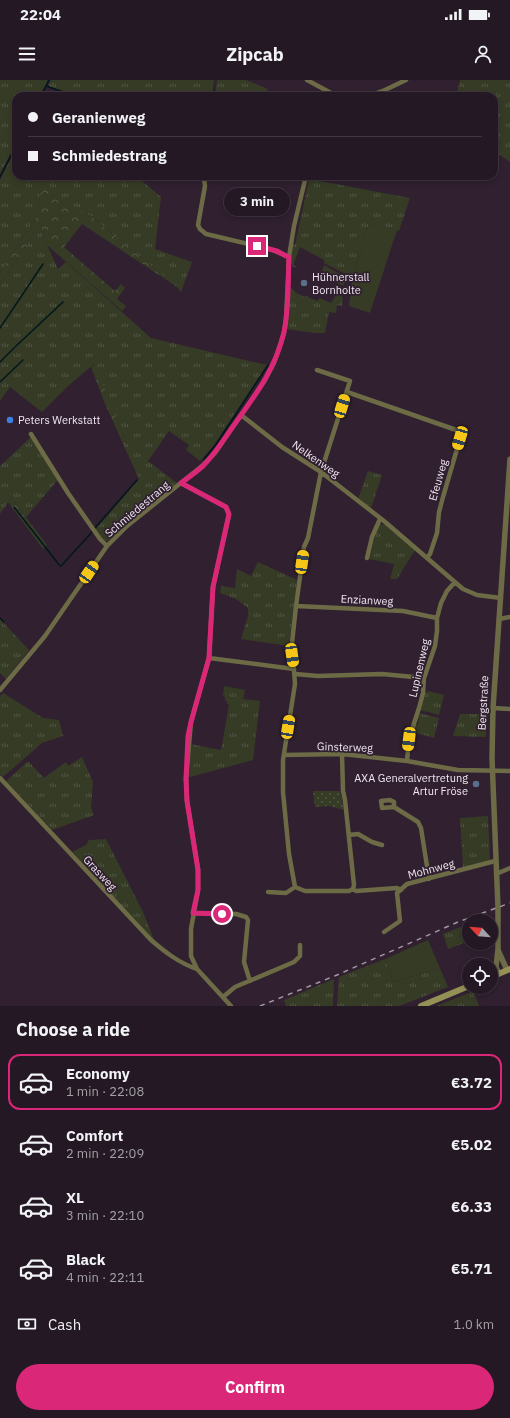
<!DOCTYPE html>
<html lang="en">
<head>
<meta charset="utf-8">
<style>
	:root { --surface:#241824; --page:#2c212c; --text:#f1f3f6; --muted:#a3a0a6; --line:#413741; --accent:#db2777 }
	body { margin:0; font-family:"IBM Plex Sans",sans-serif; background:var(--page); color:var(--text); height:100vh; display:flex; flex-direction:column; font-size:15px; white-space:nowrap }
	* { box-sizing:border-box; margin:0 }
	p { font-size:13px; color:var(--muted) }
	.icon { flex:none; width:22px; height:22px; fill:none; stroke:currentColor; stroke-width:2; stroke-linecap:round; stroke-linejoin:round }
	.map { position:relative; height:926px; overflow:hidden }
	.drawer { display:flex; flex-direction:column; background:var(--surface); flex:1 }
	.drawer>* { flex:none }
	.banner { position:absolute; left:12px; top:12px; width:486px; height:88px; border-radius:12px; box-shadow:0 2px 6px #0003,0 0 0 1px var(--line); display:grid; align-content:center; height:88px; padding:0 16px; background:var(--surface) }
	.needle { width:26px; rotate:296deg }
	.fabs { position:absolute; left:462px; top:834px; display:grid; gap:8px }
	.fabs a { display:grid; place-items:center; width:36px; height:36px; border-radius:50%; background:var(--surface); box-shadow:0 2px 6px #0003,0 0 0 1px var(--line); font-size:20px }
	.end { position:absolute; width:18px; height:18px; margin:-9px; border:5px solid #db2777; background:#fff; box-shadow:0 0 0 2px #fff }
	.from { border-radius:50% }
	.bubble { position:absolute; height:28px; border-radius:14px; background:var(--surface); box-shadow:0 2px 6px #0003,0 0 0 1px var(--line); font-size:13px; font-weight:700; line-height:28px; text-align:center }
	.car { position:absolute; width:12px; height:24px; margin:-12px -6px; border-radius:5px; box-shadow:0 0 3px 1px #0007; background:linear-gradient(#f5c518 24%,#345 0 40%,#f5c518 0 76%,#345 0 86%,#f5c518 0) }
	.banner b { display:flex; align-items:center; gap:14px; height:38px; font-size:15px }
	.banner b+b { border-top:1px solid var(--line) }
	.banner i { width:10px; height:10px; background:var(--text) }
	ul { padding:0; list-style:none }
	li { display:flex; align-items:center; gap:12px; height:56px; margin:0 8px 6px; padding:0 8px; border:2px solid transparent; border-radius:12px }
	li div { flex:1 }
	li b { display:block; font-size:15px }
	li em { font-style:normal; font-weight:700 }
	li.current { border-color:var(--accent) }
	li>.icon { width:36px; height:36px; stroke-width:1.5 }
	h2 { padding:0 16px; font-size:18px; line-height:48px }
	.pay { display:flex; align-items:center; gap:10px; height:44px; padding:0 16px; font-size:15px }
	.pay p { margin-inline-start:auto }
	.button { display:flex; gap:8px; margin-top:auto; padding:8px 16px }
	.button a { flex:1; height:46px; border-radius:24px; background:var(--accent); color:#fff; font-size:16px; font-weight:700; line-height:46px; text-align:center }
	.status { display:flex; justify-content:space-between; align-items:center; height:28px; padding:0 20px; background:var(--surface); direction:ltr }
	.status svg { height:11px; fill:currentColor }
	header { display:flex; justify-content:space-between; align-items:center; height:52px; padding:0 16px; background:var(--surface); font-size:18px; font-weight:700 }
	.map>svg:first-child { display:block }
	.grass { fill:url(#grass-tufts) }
	.forest { fill:url(#forest-crowns) }
	.park { fill:url(#park-dots) }
	.garden { fill:#353b25 }
	.lines { fill:none; stroke-linecap:round; stroke-linejoin:round }
	.stream { stroke:#00181d; stroke-width:1.5 }
	.minor { stroke:#6c6b46; stroke-width:4.5 }
	.tertiary { stroke:#6c6b46; stroke-width:5.5 }
	.secondary { stroke:#949155; stroke-width:6 }
	.rail { stroke:#a497a4; stroke-width:1.5; stroke-dasharray:5 5; stroke-linecap:butt }
	.route { stroke:#db2777; stroke-width:5 }
	.service-dot { fill:#5c6f8a; stroke:#302030; stroke-width:1.5 }
	.shop-dot { fill:#3f7fe0; stroke:#302030; stroke-width:1.5 }
	.labels { text-anchor:middle; stroke-width:3.5; stroke-linejoin:round; paint-order:stroke }
	.poi-label { font-size:11px; fill:#f1e6f1; stroke:#302030; text-anchor:start }
	.street-label { font-size:11px; fill:#f1e6f1; stroke:#302030 }
</style>
</head>
<body>
<div class="status"><b>22:04</b><svg viewBox="0 0 49 12"><path d="M0 12V9h3v3zM5 12V6h3v6zM10 12V3h3v9zM15 12V0h3v12zM26 1h20v11H26zM47 4h2v5h-2z"/></svg></div>
<header><svg class="icon" aria-label="menu" viewBox="0 0 24 24"><path d="M4 6h16M4 12h16M4 18h16"/></svg>Zipcab<svg class="icon" aria-label="person" viewBox="0 0 24 24"><circle cx="12" cy="8" r="4"/><path d="M4 21q1-7 8-7t8 7"/></svg></header>
<div class="map">
<svg width="510" height="926" viewBox="0 0 510 926">
	<defs>
		<pattern id="grass-tufts" width="24" height="20" patternUnits="userSpaceOnUse"><rect width="24" height="20" fill="#353b25"/><path d="M3 7l-1-3M5 7V3M7 7l1-3M15 17l-1-3M17 17v-4M19 17l1-3" fill="none" stroke="#535745"/></pattern>
		<pattern id="forest-crowns" width="20" height="18" patternUnits="userSpaceOnUse"><rect width="20" height="18" fill="#353b25"/><path d="M2 6a3 3 0 1 1 6 0M12 15a3 3 0 1 1 6 0" fill="none" stroke="#535745"/></pattern>
		<pattern id="park-dots" width="8" height="8" patternUnits="userSpaceOnUse"><rect width="8" height="8" fill="#353b25"/><path d="M2 2h.1M6 6h.1" fill="none" stroke="#535745" stroke-width="1.8" stroke-linecap="round"/></pattern>
	</defs>
	<rect width="100%" height="100%" fill="#302030"/>
	<path class="grass" d="M0 0H48L40 16H16V63L0 94Z
		M51 0H214L212 16H113L110 15 109 16H78L48 6Z
		M217 0H246L268 9 265 16H215Z
		M460 0H510V82L494 71V16H456Z
		M16 68V96H136L161 117 155 169 192 182 181 212 177 207 91 136 40 116 37 136 0 194V100Z
		M309 99 410 118 399 151 369 144 352 197 324 183V180L300 167 293 185 297 187H293L291 182 293 164 295 165Z
		M41 143 43 160 47 165 58 189 66 182 151 258 267 285 214 365 200 381 186 370 189 365 169 351 148 381 177 403 126 443 108 461H105L95 450 139 399 123 364 126 362 94 284 68 306 42 332 10 307 0 321V205Z
		M290 208 293 209 296 213 305 217 306 216 317 221 320 218 331 223 338 212C344 216 343 219 342 226L337 225 336 233 329 232 325 253H314L286 249Z
		M31 357 58 400 26 437 11 418 0 434V386Z
		M368 391 382 395 371 428 358 419Z
		M381 444 385 445 415 470 397 499H390L394 484 369 479 378 446Z
		M258 482 297 500 289 566 241 559 248 536V528L236 519 220 513 221 506 235 508 237 489 251 496Z
		M0 539 29 570 6 599 0 593Z
		M224 606 245 610 243 619 260 621 253 680 190 697 187 696 190 664 221 670 229 625 227 624V621H225V617L223 616Z
		M428 611 444 615 439 635 420 630 425 613Z
		M3 613 43 638 59 640 63 656 42 663 3 697 0 694V616Z
		M419 633 439 638 434 658 413 652 415 646 418 644Z
		M460 634H487L486 657 453 656Z
		M82 677 93 702 91 728 94 735 52 750 6 701 28 681 44 698 66 682 68 686Z
		M488 736 490 781 463 788 460 738Z
		M106 759 143 832 155 862 146 853 72 772 86 765 89 760Z
		M463 846 469 861 448 869 443 854Z
		M385 879 393 902 440 888 448 907 399 926H337L339 897Z
		M334 899 333 926H286L284 920Z
		M473 911 479 926H437Z"/>
	<path class="forest" d="M44 109 91 136 177 207 82 144 64 167 115 211 121 204 125 208 117 219 126 226 122 231 47 165 43 160 41 143 0 205V194L37 136 40 116Z
		M95 284 126 362 123 364 103 319 91 287Z
		M11 418 47 465 43 469 8 422Z"/>
	<path class="park" d="M313 711H340L344 730 329 726 315 727Z"/>
	<path class="garden" d="M369 144 397 150 370 233 349 226 352 197Z
		M324 185 347 198 343 206 327 197 328 195 322 191Z
		M428 860 440 888 393 902 385 879Z"/>
	<g class="lines">
		<path class="stream" d="M46 6 75 16
			M41 16 49 0
			M0 97 16 66
			M0 248 43 184
			M0 282 15 267 63 222
			M0 302 23 280
			M204 379 215 366 268 285
			M14 427 60 486H61L92 452
			M95 448 137 400
			M0 538 4 542"/>
		<path class="minor" d="M307 0 331 13 334 16
			M368 16 385 10 406 0
			M204 99 205 106 198 145 200 149 206 154 270 169 289 177
			M347 312 462 352 443 417 439 432 437 453 430 474 427 478
			M241 335 282 367 321 392 384 441 463 509 477 515 501 518
			M31 354 68 413 100 459 107 466
			M181 403 226 427 229 435 213 507 209 578 191 642 186 699 187 721 198 789V810L191 849V876L197 889 231 926
			M367 478 372 457 380 439
			M296 526 403 531 437 538
			M499 539 510 537
			M209 578 294 589
			M295 594 318 596 382 594 424 598
			M0 610 45 556 107 466 127 446 202 386 215 373 265 300 274 283 284 253 286 239 289 177 294 146 306 96
			M493 628 510 629
			M342 674 343 711 345 720 354 805 353 809
			M284 675 342 674 407 681 458 690 510 691
			M407 681 409 659 419 628 423 613 424 598 435 566 437 551V538L441 523 447 511 454 503
			M0 698 151 860C165 872 179 883 197 889
			M394 727V722L390 720 381 721 382 728 394 727 418 742 421 748 429 799
			M349 755 358 754 372 762 382 765
			M496 794 510 788
			M295 807 289 774 283 712V680L295 604 292 563 296 526 304 467 308 458 321 392 350 301 317 290
			M268 812 286 813 295 807 305 811H349L353 809 356 811 397 808 401 810
			M193 833 236 834 246 837 248 840 244 882 250 901
			M384 852 400 841 397 813 407 804 495 781
			M223 917 235 907 294 882 300 876V865"/>
		<path class="tertiary" d="M498 870 507 890
			M499 894 496 887 498 869V828L492 678 493 628 510 379"/>
		<path class="secondary" d="M491 897 510 889
			M421 926 469 906"/>
		<path class="rail" d="M260 926 337 895 458 842 510 823"/>
	</g>
	<g class="lines">
		<path class="route" d="M222 834 193 833 198 810V790L187 721 186 699 188 656 191 642 209 578 213 507 229 434 226 427 181 403C188 398 196 392 203 386 215 374 224 359 234 345 255 316 276 288 284 252 289 228 288 201 289 177L286 176 277 171 257 166"/>
	</g>
	<g class="service-dot">
		<circle cx="304" cy="203" r="4"/>
		<circle cx="476" cy="704" r="4"/>
	</g>
	<circle class="shop-dot" cx="10" cy="340" r="4"/>
	<g class="labels">
		<g class="poi-label">
			<text x="312" y="201">Hühnerstall<tspan x="312" dy="13">Bornholte</tspan></text>
			<text x="18" y="344">Peters Werkstatt</text>
			<text x="468" y="702" text-anchor="end">AXA Generalvertretung<tspan x="468" dy="13">Artur Fröse</tspan></text>
		</g>
		<g class="street-label">
			<text transform="translate(316 379) rotate(35)" y="4">Nelkenweg</text>
			<text transform="translate(438 400) rotate(-74)" y="4">Efeuweg</text>
			<text transform="translate(137 429) rotate(-40)" y="4">Schmiedestrang</text>
			<text transform="translate(367 520) rotate(3)" y="4">Enzianweg</text>
			<text transform="translate(419 588) rotate(-77)" y="4">Lupinenweg</text>
			<text transform="translate(483 623) rotate(-87)" y="4">Bergstraße</text>
			<text transform="translate(345 667) rotate(2)" y="4">Ginsterweg</text>
			<text transform="translate(431 789) rotate(-15)" y="4">Mohnweg</text>
			<text transform="translate(100 793) rotate(47)" y="4">Grasweg</text>
		</g>
	</g>
</svg>
<div class="fabs">
<a><svg class="needle" viewBox="-14 -14 28 28"><path d="M0-13l5 13h-10z" fill="#e53935"/><path d="M0 13l5-13h-10z" fill="#a3a0a6"/></svg></a>
<a><svg class="icon" aria-label="locate" viewBox="0 0 24 24"><circle cx="12" cy="12" r="6"/><path d="M12 2v4M12 18v4M2 12h4M18 12h4"/></svg></a>
</div>
<i class="end from" style="left:222px;top:834px"></i>
<i class="end" style="left:257px;top:166px"></i>
<div class="bubble" style="left:224px;top:108px;width:66px">3 min</div>
<i class="car" style="left:342px;top:326px;rotate:17deg"></i>
<i class="car" style="left:460px;top:358px;rotate:196deg"></i>
<i class="car" style="left:302px;top:482px;rotate:8deg"></i>
<i class="car" style="left:89px;top:492px;rotate:34deg"></i>
<i class="car" style="left:292px;top:575px;rotate:172deg"></i>
<i class="car" style="left:288px;top:647px;rotate:9deg"></i>
<i class="car" style="left:409px;top:659px;rotate:187deg"></i>
<div class="banner">
<b><i class="from"></i>Geranienweg</b>
<b><i></i>Schmiedestrang</b>
</div>
</div>
<section class="drawer">
<h2>Choose a ride</h2>
<ul>
<li class="current"><svg class="icon" aria-label="car" viewBox="0 0 24 24"><path d="M5 17H2v-5l4-1 3-4h7l3 4 3 1v5h-3M9 17h6M6 11h13"/><circle cx="7" cy="17" r="2"/><circle cx="17" cy="17" r="2"/></svg><div><b>Economy</b><p>1 min · 22:08</p></div><em>€3.72</em></li>
<li><svg class="icon" aria-label="car" viewBox="0 0 24 24"><path d="M5 17H2v-5l4-1 3-4h7l3 4 3 1v5h-3M9 17h6M6 11h13"/><circle cx="7" cy="17" r="2"/><circle cx="17" cy="17" r="2"/></svg><div><b>Comfort</b><p>2 min · 22:09</p></div><em>€5.02</em></li>
<li><svg class="icon" aria-label="car" viewBox="0 0 24 24"><path d="M5 17H2v-5l4-1 3-4h7l3 4 3 1v5h-3M9 17h6M6 11h13"/><circle cx="7" cy="17" r="2"/><circle cx="17" cy="17" r="2"/></svg><div><b>XL</b><p>3 min · 22:10</p></div><em>€6.33</em></li>
<li><svg class="icon" aria-label="car" viewBox="0 0 24 24"><path d="M5 17H2v-5l4-1 3-4h7l3 4 3 1v5h-3M9 17h6M6 11h13"/><circle cx="7" cy="17" r="2"/><circle cx="17" cy="17" r="2"/></svg><div><b>Black</b><p>4 min · 22:11</p></div><em>€5.71</em></li>
</ul>
<div class="pay"><svg class="icon" aria-label="cash" viewBox="0 0 24 24"><path d="M3 7h18v10H3z"/><circle cx="12" cy="12" r="2"/></svg>Cash<p>1.0 km</p></div>
<div class="button"><a>Confirm</a></div>
</section>
</body>
</html>
